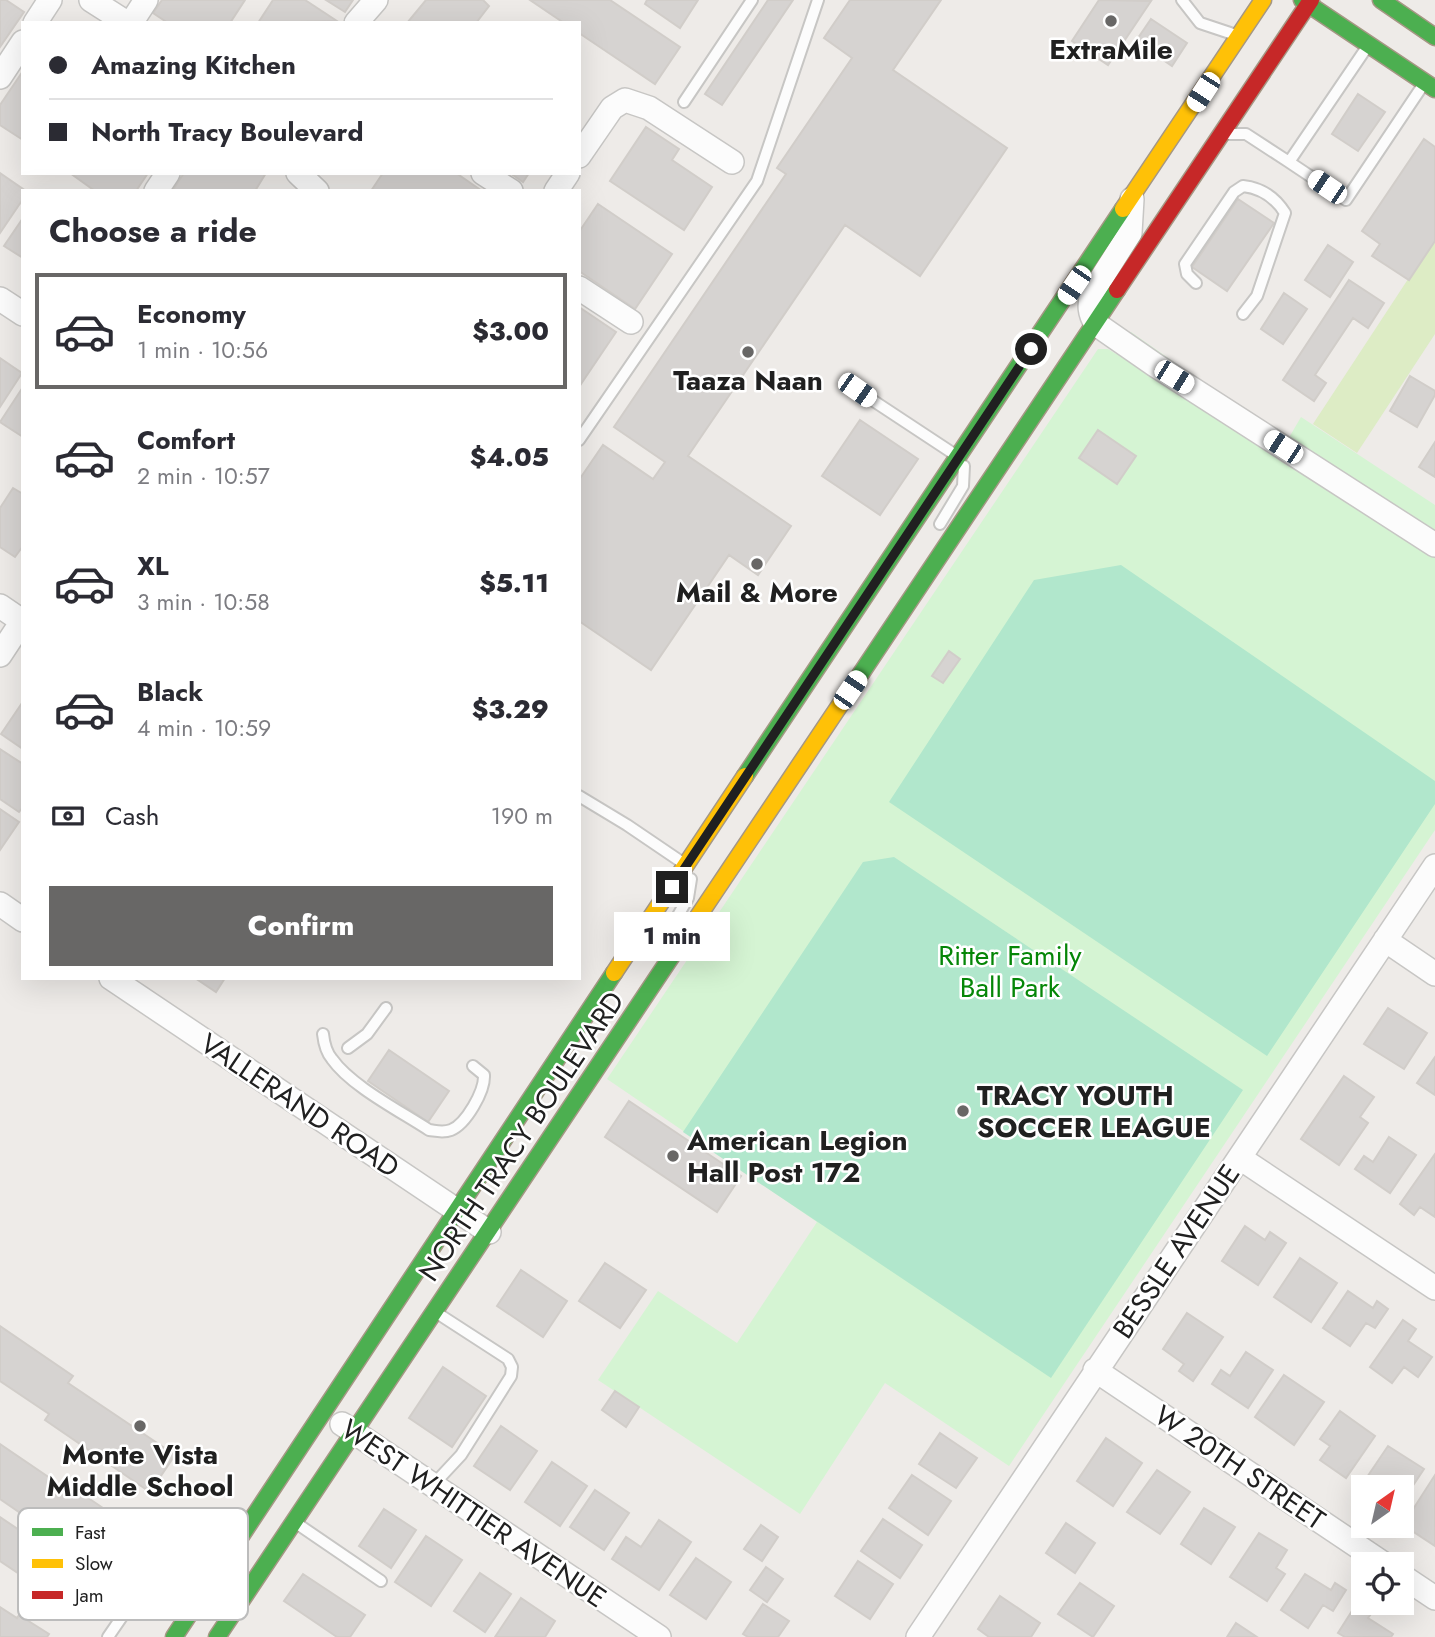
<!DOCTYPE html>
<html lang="en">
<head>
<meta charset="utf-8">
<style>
	:root { --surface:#fff; --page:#f2f2f3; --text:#2b2b33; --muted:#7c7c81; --line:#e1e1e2; --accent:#686766 }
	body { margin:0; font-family:Jost,sans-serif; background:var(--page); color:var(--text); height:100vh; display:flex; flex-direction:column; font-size:26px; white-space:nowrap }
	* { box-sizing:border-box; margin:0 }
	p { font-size:23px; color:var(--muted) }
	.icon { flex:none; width:38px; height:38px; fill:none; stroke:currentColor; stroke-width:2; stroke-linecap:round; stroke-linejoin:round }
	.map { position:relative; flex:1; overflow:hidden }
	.side { position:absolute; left:21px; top:189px; width:560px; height:791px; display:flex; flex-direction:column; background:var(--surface); border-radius:0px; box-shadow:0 7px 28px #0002 }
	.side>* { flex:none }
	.hud { position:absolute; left:21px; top:21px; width:560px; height:154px; border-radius:0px; box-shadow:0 7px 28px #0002; display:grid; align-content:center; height:154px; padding:0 28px; background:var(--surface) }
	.needle { width:46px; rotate:34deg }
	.tools { position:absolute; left:1351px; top:1475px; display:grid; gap:14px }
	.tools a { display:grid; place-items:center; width:63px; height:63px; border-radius:0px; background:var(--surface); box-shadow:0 7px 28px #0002; font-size:35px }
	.end { position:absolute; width:32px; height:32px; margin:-16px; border:9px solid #202020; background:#fff; box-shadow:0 0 0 4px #fff }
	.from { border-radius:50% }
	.bubble { position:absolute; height:49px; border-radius:0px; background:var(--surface); box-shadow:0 7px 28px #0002; font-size:23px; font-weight:800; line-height:49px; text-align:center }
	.car { position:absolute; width:21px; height:42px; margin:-21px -10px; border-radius:9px; box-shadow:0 0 5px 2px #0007; background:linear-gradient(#fff 24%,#345 0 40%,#fff 0 76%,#345 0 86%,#fff 0) }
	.hud b { display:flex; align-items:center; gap:24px; height:66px; font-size:26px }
	.hud b+b { border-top:2px solid var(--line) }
	.hud i { width:18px; height:18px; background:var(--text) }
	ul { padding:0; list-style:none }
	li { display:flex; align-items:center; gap:21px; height:116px; margin:0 14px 10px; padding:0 14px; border:4px solid transparent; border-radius:0px }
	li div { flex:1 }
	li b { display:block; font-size:26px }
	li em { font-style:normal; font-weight:800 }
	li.on { border-color:var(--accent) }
	li>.icon { width:63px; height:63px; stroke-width:1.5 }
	h2 { padding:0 28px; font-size:32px; line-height:84px }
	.pay { display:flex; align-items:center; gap:18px; height:77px; padding:0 28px; font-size:26px }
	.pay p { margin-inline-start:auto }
	.button { display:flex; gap:14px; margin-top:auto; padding:14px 28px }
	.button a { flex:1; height:80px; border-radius:0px; background:var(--accent); color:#fff; font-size:28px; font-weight:800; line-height:80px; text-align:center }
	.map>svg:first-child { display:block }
	.grass { fill:#ddecc5 }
	.park { fill:#d5f4d3 }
	.pitch { fill:#b1e7cc }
	.building { fill:#d6d3d1; stroke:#d1cdc9; stroke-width:2 }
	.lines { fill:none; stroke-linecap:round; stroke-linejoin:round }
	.lane-casing { stroke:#c7c6c4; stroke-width:14 }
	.street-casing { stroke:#c7c6c4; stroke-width:26 }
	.fast-casing { stroke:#a59784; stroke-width:19 }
	.slow-casing { stroke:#a59784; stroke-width:19 }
	.jam-casing { stroke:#a59784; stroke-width:19 }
	.lane { stroke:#fcfcfc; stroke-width:10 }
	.street { stroke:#fcfcfc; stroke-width:23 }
	.fast { stroke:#4caf50; stroke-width:16 }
	.slow { stroke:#ffc107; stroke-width:16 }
	.jam { stroke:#c62828; stroke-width:16 }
	.route { stroke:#202020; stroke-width:9 }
	.poi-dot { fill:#686766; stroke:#fff; stroke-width:2.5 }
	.labels { text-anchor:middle; stroke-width:5; stroke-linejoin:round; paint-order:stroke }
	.poi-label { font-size:28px; font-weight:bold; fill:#202020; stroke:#fff }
	.park-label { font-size:28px; fill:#058607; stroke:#fff }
	.street-label { font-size:28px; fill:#202020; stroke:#fff }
	.key { fill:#fff; stroke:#bcbcbc; stroke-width:2 }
	.key-label { font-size:19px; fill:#202020 }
</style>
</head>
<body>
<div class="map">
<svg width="1435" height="1637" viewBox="0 0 1435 1637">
	<rect width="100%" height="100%" fill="#eeebe8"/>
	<path class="grass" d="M1435 238V334L1357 453 1313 424Z"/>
	<path class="park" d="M1131 332 1287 441 1301 417 1435 505V830L1009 1466 885 1383 800 1514 598 1380 658 1291 737 1343 817 1222 607 1079 1098 349H1108L1116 354Z"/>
	<path class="pitch" d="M1121 565 1435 781V804L1267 1056 889 802 1034 580Z
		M894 857 1243 1090 1051 1378 683 1132 863 862Z"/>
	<path class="building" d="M0 0H6L24 12 0 47Z
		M162 0H245L230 23H168L153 13Z
		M273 0H305L337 21 258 23Z
		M326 0H353L345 12Z
		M426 0H483L489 6 476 23H407Z
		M530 0H610L680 47 655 84 579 33V23H564Z
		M647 0H698L680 28 645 4Z
		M768 0H793L722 105 705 94Z
		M850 0H941L893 70 1007 148 920 276 845 225 688 456 791 526 758 575 729 555 651 670 579 621V480L603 445 653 479 665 462 614 427 786 174 777 168 852 58 824 38Z
		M1099 0 1151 1 1108 65 1072 41Z
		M1151 19 1187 43 1172 66 1136 41Z
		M23 71V140L0 125V105Z
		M1358 94 1385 112 1358 151 1332 134Z
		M646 127 679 149 672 160 712 187 684 230 610 181Z
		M1424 139 1435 147V241L1409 280 1372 256 1380 244 1362 231Z
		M0 173 26 191H23V199L0 233Z
		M70 173H148L136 191H95Z
		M184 173H266L255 191H172Z
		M383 173H456L482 191H371Z
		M510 173H529L523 182Z
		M1238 199 1274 223 1227 291 1192 267Z
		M598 204 672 254 635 309 579 271V232Z
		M23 218V258L4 246Z
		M1328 245 1353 262 1330 297 1305 280Z
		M1349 280 1384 303 1368 328 1353 318 1315 375 1326 383 1314 401 1283 380Z
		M1284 293 1307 309 1283 344 1261 329Z
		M579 307 616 332 579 387Z
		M0 358 22 373 0 407Z
		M1410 376 1435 391V395L1417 427 1390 411Z
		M23 387V437L0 422Z
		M860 420 918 459 880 515 822 476Z
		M1098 430 1136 456 1117 484 1079 458Z
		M1435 442V477L1419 467Z
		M13 488 23 494V546L15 557 0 547V508Z
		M949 651 960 659 943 683 932 676Z
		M22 703H23V749L1 734Z
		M0 749 23 764V807L19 812 0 799Z
		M0 809 19 822 0 850Z
		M195 978H225L216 992Z
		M1388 1008 1427 1033 1404 1069 1364 1044Z
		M389 1050 449 1091 428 1122 368 1081Z
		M1435 1057V1095L1417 1083Z
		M1344 1076 1374 1097 1360 1117 1368 1123 1339 1165 1301 1139Z
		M629 1101 741 1176 717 1212 605 1137Z
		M1389 1137 1416 1155 1390 1193 1355 1169 1364 1156 1373 1162Z
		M1435 1154V1217L1420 1207 1414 1215 1400 1204Z
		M1245 1226 1265 1240 1270 1232 1286 1243 1258 1285 1222 1261Z
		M1300 1258 1337 1283 1311 1322 1274 1297Z
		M605 1263 646 1290 620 1328 579 1301Z
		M521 1270 567 1301 543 1337 497 1306Z
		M1348 1291 1373 1308 1377 1301 1388 1309 1375 1328 1366 1323 1350 1346 1323 1328Z
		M1187 1313 1223 1337 1193 1381 1179 1371 1184 1364 1163 1349Z
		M1403 1320 1416 1329 1408 1341 1432 1357 1418 1377 1404 1367 1392 1383 1370 1367Z
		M0 1326 73 1376 68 1383 175 1455 150 1492 45 1420 49 1414 0 1381Z
		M1246 1352 1273 1370 1248 1408 1212 1384 1221 1370 1230 1376Z
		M443 1367 486 1396 452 1447 409 1418Z
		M1284 1375 1324 1402 1294 1445 1255 1417Z
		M615 1391 639 1407 626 1427 602 1410Z
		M1340 1411 1375 1436 1346 1478 1320 1460 1330 1446 1320 1439Z
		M501 1426 537 1451 510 1490 474 1466Z
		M940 1433 977 1458 956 1488 919 1464Z
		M1106 1438 1142 1463 1113 1506 1077 1481Z
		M0 1444 72 1493 75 1489 128 1525 103 1562 49 1525 45 1530 0 1499Z
		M1388 1446 1424 1469 1402 1502V1488H1363V1492L1359 1489Z
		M552 1462 587 1486 560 1526 525 1502Z
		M1157 1470 1190 1492 1160 1534 1127 1512Z
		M912 1475 951 1501 928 1535 889 1508Z
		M1435 1475V1546L1403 1525Z
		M595 1490 629 1513 604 1550 570 1527Z
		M1204 1508 1235 1527 1211 1564 1181 1544Z
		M384 1509 416 1530 391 1568 359 1546Z
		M0 1517 59 1557 63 1551 91 1570 65 1609 39 1591 40 1588 0 1561Z
		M883 1519 922 1545 900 1578 861 1551Z
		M659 1520 691 1542 659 1590 612 1559 626 1537 641 1547Z
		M1066 1523 1095 1543 1075 1573 1046 1553Z
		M761 1525 778 1537 762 1561 744 1549Z
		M1259 1533 1287 1550 1276 1568 1285 1574 1267 1601 1230 1577Z
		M426 1536 462 1560 431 1606 395 1582Z
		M696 1558 731 1582 706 1619 670 1595Z
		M858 1561 893 1584 870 1619 835 1596Z
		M766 1567 783 1579 767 1602 750 1590Z
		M480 1573 511 1594 485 1632 454 1611Z
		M303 1574 365 1615 350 1637H337L284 1601Z
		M1305 1574 1331 1590 1335 1583 1346 1590 1333 1611 1323 1605 1308 1628 1281 1610Z
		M1080 1583 1114 1606 1093 1637 1058 1614Z
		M1000 1596 1040 1623 1031 1637H989L978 1629Z
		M521 1598 555 1621 545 1637H495Z
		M1359 1600 1374 1610 1368 1618 1393 1634 1391 1637H1345L1338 1633Z
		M763 1604 789 1621 778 1637H748L743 1634Z
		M0 1607 17 1618 19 1615 49 1634 47 1637H0Z
		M1236 1623 1257 1637H1227Z"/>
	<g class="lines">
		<defs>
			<path id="lane" d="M1182 0 1200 23 1233 34
				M684 102 752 0
				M1229 134H1246L1289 162 1367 47
				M1289 162 1346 200 1423 85
				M1196 283 1187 274 1185 264 1234 192 1243 186C1261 188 1275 197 1285 213L1257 296 1243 314
				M857 390 954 454
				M579 440 757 181 818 0
				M940 524 963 486 964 466
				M579 796 627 825 683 863
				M676 919 688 898 691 879
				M323 1034C324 1043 326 1052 332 1059 351 1086 400 1111 429 1130 437 1131 443 1133 451 1130 466 1124 485 1091 484 1075L473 1066
				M348 1048 367 1034 386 1008
				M433 1485 461 1455 511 1376 512 1367 508 1359 437 1313
				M299 1525 381 1581
				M108 1637 161 1560 172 1548 191 1547 218 1560"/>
			<path id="street" d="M91 0 127 23
				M35 23 50 0
				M131 23 146 0
				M356 23 376 0
				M0 77 23 42
				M579 156 612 108 625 100 649 108 732 162
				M298 173 317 191
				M483 173 511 191
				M156 191 168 173
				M556 191 568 173
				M1132 199 1130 233 1092 293C1089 305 1089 313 1096 324L1155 365 1435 545
				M579 288 631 322
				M0 299 23 314
				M0 606 22 621
				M0 655 23 620
				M0 904 23 920
				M1385 940 1435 974
				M111 978 489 1232
				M1240 1158 1435 1288
				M1095 1370 1384 1564
				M342 1424 659 1637
				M1402 1576 1435 1598
				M918 1637 1435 866"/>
			<path id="fast" d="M1302 0 1435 89
				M1381 0 1435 37
				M846 696 1117 290
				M745 776 1123 209
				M174 1637 614 973
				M217 1637 677 948"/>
			<path id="slow" d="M1123 209 1263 0
				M677 948 846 696
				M614 973 745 776"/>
			<path id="jam" d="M1117 290 1311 0"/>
		</defs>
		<use href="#lane" class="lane-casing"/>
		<use href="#street" class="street-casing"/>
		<use href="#fast" class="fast-casing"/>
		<use href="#slow" class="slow-casing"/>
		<use href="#jam" class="jam-casing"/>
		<use href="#lane" class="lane"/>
		<use href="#street" class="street"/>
		<use href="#fast" class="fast"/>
		<use href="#slow" class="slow"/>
		<use href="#jam" class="jam"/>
	</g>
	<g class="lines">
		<path class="route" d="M672 887 1031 349"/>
	</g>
	<g class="poi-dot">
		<circle cx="1111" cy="21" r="7"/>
		<circle cx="748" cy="352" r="7"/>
		<circle cx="757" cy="564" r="7"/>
		<circle cx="963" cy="1111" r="7"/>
		<circle cx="673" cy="1156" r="7"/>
		<circle cx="140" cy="1426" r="7"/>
	</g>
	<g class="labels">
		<g class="poi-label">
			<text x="1111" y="59">ExtraMile</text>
			<text x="748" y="390">Taaza Naan</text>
			<text x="757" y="602">Mail &amp; More</text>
			<text x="977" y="1105" text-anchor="start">TRACY YOUTH<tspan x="977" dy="32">SOCCER LEAGUE</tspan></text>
			<text x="687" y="1150" text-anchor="start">American Legion<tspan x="687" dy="32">Hall Post 172</tspan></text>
			<text x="140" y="1464">Monte Vista<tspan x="140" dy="32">Middle School</tspan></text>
		</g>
		<g class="park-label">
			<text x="1010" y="965">Ritter Family<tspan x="1010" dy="32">Ball Park</tspan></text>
		</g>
		<g class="street-label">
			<text transform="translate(300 1105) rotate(34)" y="10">VALLERAND ROAD</text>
			<text transform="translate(521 1136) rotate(-56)" y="10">NORTH TRACY BOULEVARD</text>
			<text transform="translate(1176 1251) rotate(-56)" y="10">BESSLE AVENUE</text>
			<text transform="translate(1240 1467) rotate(34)" y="10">W 20TH STREET</text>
			<text transform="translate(474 1513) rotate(34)" y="10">WEST WHITTIER AVENUE</text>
		</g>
	</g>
	<rect x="18" y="1508" width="230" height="112" rx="10" class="key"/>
	<rect x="32" y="1528" width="31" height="8" fill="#4caf50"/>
	<rect x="32" y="1559" width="31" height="9" fill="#ffc107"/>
	<rect x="32" y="1591" width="31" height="8" fill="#c62828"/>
	<g class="key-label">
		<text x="75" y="1539">Fast</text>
		<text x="75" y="1570">Slow</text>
		<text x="75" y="1602">Jam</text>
	</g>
</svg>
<div class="tools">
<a><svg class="needle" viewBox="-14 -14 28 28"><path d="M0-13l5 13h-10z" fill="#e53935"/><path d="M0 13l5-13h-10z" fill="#7c7c81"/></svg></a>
<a><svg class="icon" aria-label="locate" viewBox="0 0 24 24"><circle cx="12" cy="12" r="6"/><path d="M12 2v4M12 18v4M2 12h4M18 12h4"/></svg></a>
</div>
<i class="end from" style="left:1031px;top:349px"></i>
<i class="end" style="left:672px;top:887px"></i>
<div class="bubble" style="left:614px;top:912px;width:116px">1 min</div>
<i class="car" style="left:1203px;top:92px;rotate:213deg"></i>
<i class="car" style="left:1327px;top:187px;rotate:304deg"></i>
<i class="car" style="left:1074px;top:285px;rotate:214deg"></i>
<i class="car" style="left:1174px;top:377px;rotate:122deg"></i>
<i class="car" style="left:857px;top:390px;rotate:125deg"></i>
<i class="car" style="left:1283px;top:447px;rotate:303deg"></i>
<i class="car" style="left:850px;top:690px;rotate:34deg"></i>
<div class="hud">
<b><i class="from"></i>Amazing Kitchen</b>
<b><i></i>North Tracy Boulevard</b>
</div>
<section class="side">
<h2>Choose a ride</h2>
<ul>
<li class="on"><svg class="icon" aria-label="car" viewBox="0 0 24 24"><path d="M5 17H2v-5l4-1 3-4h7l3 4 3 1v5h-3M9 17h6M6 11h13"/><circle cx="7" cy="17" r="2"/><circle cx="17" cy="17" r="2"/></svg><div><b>Economy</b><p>1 min · 10:56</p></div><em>$3.00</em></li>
<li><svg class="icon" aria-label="car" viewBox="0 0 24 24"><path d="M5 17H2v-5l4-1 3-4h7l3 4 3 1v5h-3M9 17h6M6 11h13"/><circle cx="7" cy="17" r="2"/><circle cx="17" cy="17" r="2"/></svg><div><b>Comfort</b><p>2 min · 10:57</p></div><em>$4.05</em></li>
<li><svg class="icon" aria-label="car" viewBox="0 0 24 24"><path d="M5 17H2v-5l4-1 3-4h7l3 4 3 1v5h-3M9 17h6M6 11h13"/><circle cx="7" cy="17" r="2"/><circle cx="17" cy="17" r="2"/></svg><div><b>XL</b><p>3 min · 10:58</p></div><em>$5.11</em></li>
<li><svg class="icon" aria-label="car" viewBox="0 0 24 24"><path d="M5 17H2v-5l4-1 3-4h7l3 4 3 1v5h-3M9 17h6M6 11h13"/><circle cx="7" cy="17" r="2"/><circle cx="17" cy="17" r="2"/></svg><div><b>Black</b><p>4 min · 10:59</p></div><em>$3.29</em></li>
</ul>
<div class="pay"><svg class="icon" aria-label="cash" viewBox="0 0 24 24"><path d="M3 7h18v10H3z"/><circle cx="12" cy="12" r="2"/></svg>Cash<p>190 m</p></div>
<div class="button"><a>Confirm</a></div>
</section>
</div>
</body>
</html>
